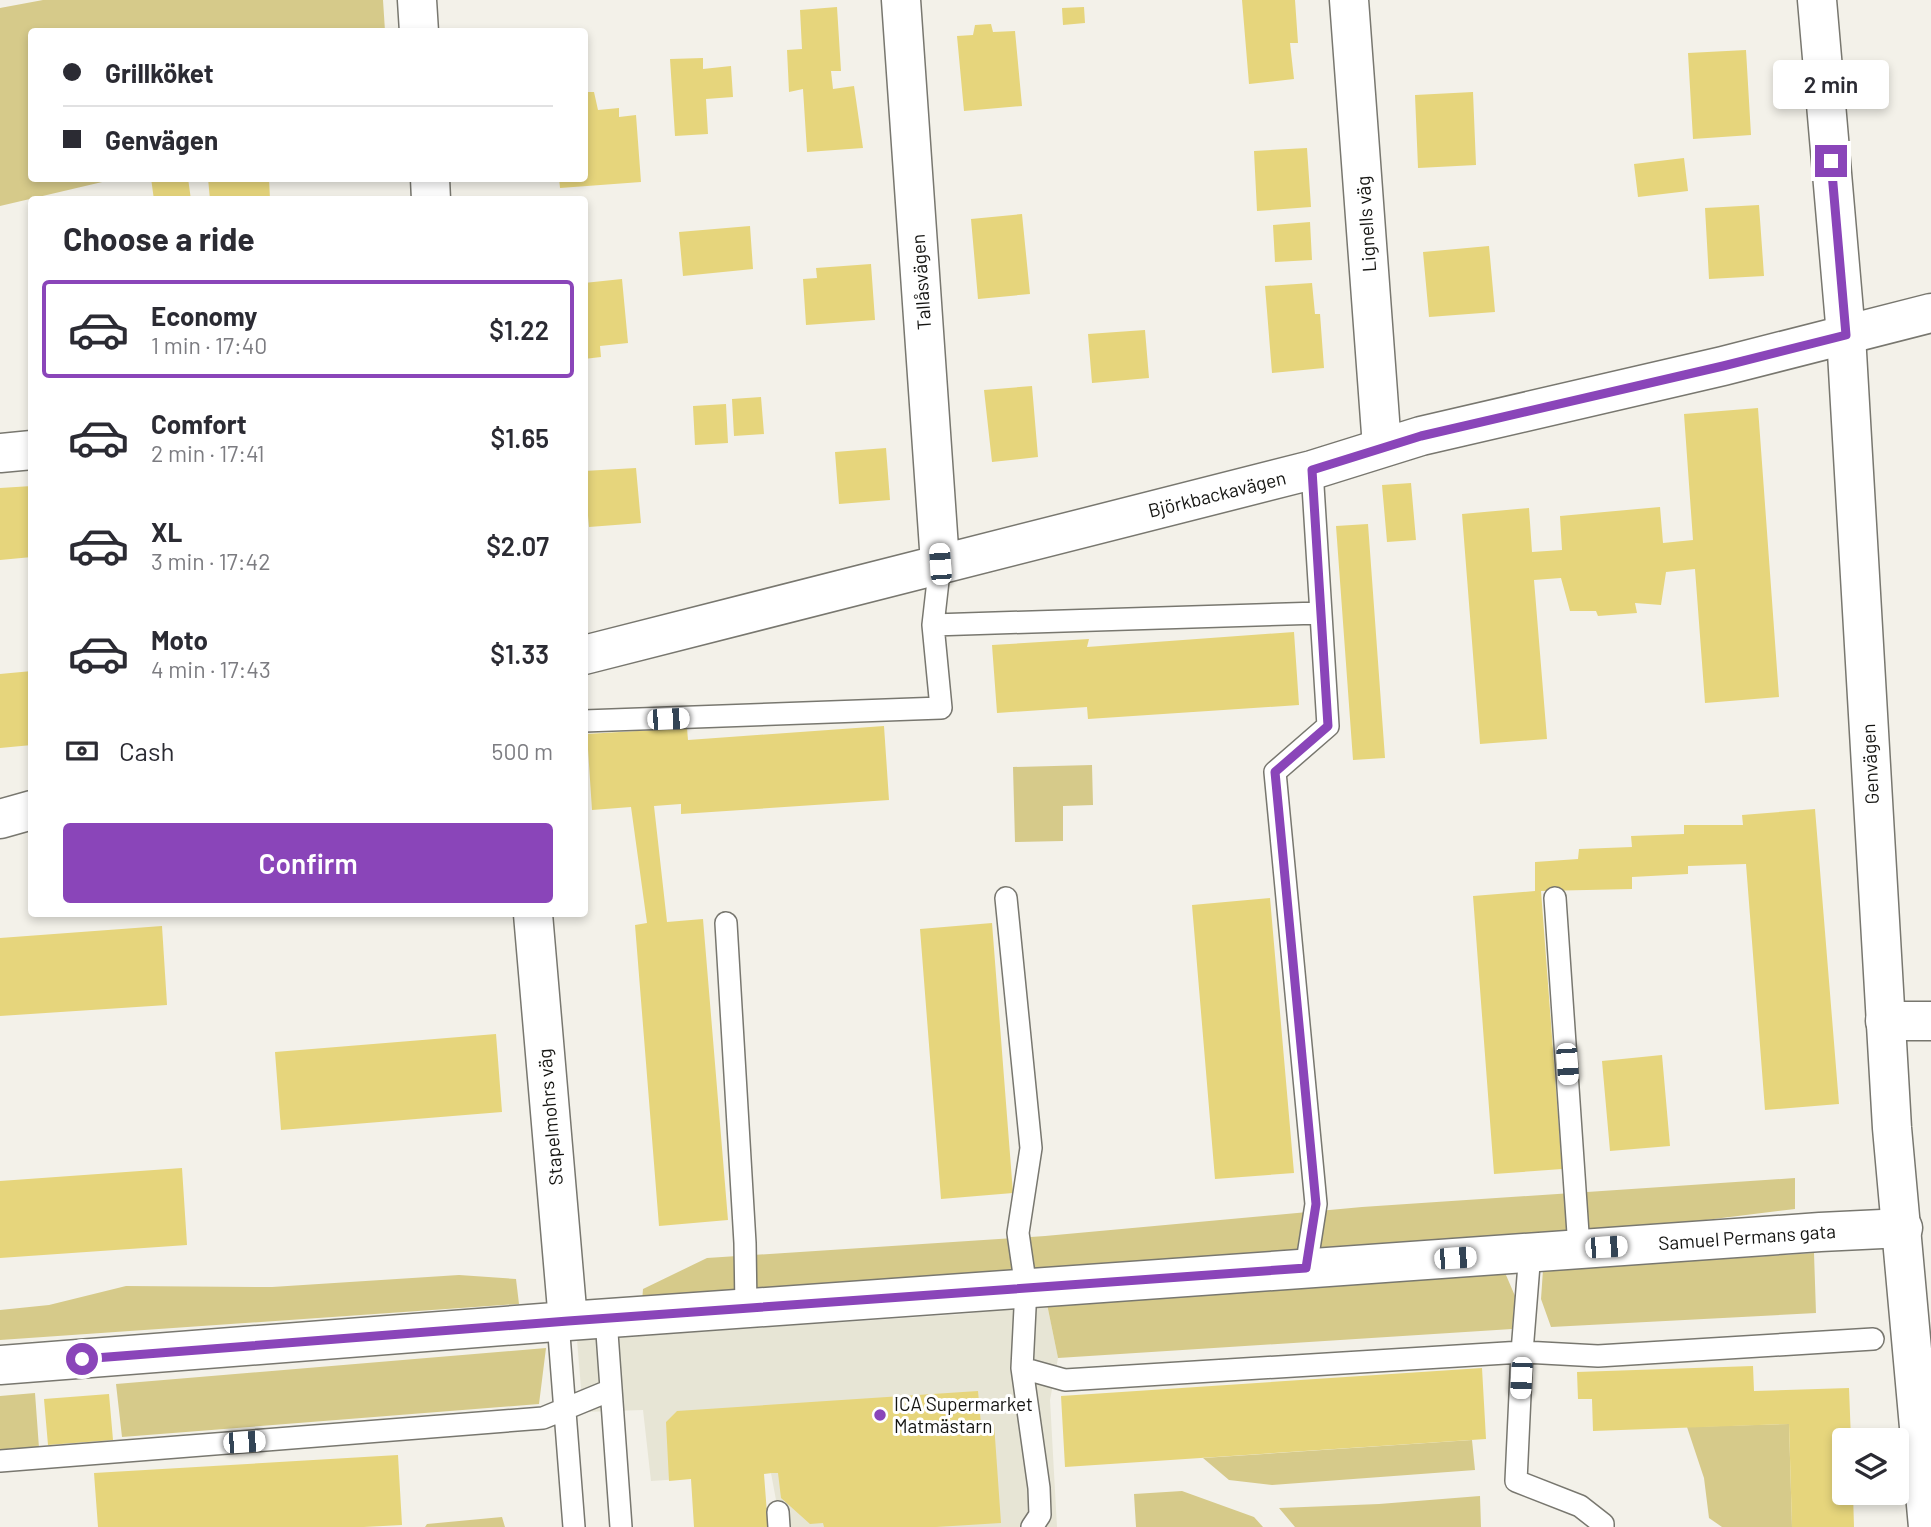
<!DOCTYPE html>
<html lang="en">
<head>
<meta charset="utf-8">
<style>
	:root { --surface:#fff; --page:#f7f7f7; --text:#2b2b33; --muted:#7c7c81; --line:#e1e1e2; --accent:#8a45b9 }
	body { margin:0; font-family:Barlow,sans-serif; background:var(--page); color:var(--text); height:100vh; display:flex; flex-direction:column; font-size:26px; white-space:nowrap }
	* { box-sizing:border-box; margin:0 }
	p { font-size:23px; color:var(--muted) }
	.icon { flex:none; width:38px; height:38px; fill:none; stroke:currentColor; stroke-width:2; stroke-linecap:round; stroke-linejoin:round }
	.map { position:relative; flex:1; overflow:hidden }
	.side { position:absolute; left:28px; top:196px; width:560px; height:721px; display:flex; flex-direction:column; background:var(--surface); border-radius:7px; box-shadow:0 4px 10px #0003 }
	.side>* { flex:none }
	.top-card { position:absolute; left:28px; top:28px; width:560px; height:154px; border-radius:7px; box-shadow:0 4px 10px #0003; display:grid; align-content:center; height:154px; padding:0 35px; background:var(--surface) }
	.tools { position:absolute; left:1832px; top:1428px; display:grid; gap:14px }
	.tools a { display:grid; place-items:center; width:77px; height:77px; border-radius:7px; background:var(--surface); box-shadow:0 4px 10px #0003; font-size:35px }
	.end { position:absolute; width:32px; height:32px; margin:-16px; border:9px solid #8a45b9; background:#fff; box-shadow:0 0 0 4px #fff }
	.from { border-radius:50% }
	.bubble { position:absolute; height:49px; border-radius:7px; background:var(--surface); box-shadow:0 4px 10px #0003; font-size:23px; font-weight:600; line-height:49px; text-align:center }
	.car { position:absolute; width:21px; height:42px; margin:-21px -10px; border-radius:9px; box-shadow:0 0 5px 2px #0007; background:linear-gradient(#fff 24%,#345 0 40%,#fff 0 76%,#345 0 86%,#fff 0) }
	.top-card b { display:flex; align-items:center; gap:24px; height:66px; font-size:26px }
	.top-card b+b { border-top:2px solid var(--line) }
	.top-card i { width:18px; height:18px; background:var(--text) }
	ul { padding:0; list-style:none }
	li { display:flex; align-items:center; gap:21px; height:98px; margin:0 14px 10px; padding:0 21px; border:4px solid transparent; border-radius:7px }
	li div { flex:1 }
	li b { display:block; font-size:26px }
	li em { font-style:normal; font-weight:600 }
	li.on { border-color:var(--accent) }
	li>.icon { width:63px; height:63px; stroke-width:1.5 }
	h2 { padding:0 35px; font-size:32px; line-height:84px }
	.pay { display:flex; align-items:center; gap:18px; height:77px; padding:0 35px; font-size:26px }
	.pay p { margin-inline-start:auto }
	.button { display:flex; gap:14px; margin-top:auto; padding:14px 35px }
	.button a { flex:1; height:80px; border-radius:7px; background:var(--accent); color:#fff; font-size:28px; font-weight:600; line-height:80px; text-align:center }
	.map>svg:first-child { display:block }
	.built { fill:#e7e5d5 }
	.green { fill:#d6ca8a }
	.building { fill:#e6d57c }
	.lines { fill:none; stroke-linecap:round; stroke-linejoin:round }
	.lane-casing { stroke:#78776f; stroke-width:24 }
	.street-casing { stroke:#78776f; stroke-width:41 }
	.secondary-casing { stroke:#78776f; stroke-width:41 }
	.lane { stroke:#fff; stroke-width:21 }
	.street { stroke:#fff; stroke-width:38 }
	.secondary { stroke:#fff; stroke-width:38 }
	.route { stroke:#8a45b9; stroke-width:9 }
	.poi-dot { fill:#8a45b9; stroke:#fff; stroke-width:2.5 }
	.labels { text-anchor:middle; stroke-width:6; stroke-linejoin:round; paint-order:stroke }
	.street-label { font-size:19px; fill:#151512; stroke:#fff }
	.poi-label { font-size:19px; fill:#151512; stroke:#fff; text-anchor:start }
</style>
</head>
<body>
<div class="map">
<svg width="1931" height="1527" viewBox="0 0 1931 1527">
	<rect width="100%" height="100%" fill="#f3f1e9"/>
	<path class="built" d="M1047 1304 1058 1358 1050 1400 1057 1527H781L771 1473 651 1481 643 1410 583 1412 577 1340 964 1314Z"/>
	<path class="green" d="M43 0H383L385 31 32 32V178L115 179 0 206V8Z
		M1092 765 1093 805 1063 806V841L1015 842 1013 767Z
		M1795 1178V1209L1609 1232 642 1302 643 1289 707 1258 1045 1236 1362 1207Z
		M1814 1253 1816 1313 1551 1327 1541 1299 1543 1270Z
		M1503 1268 1515 1296 1512 1329 1058 1358 1047 1304Z
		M459 1275 516 1279 519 1304 0 1340V1310L49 1305 126 1286 272 1287Z
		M546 1348 539 1404 122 1437 116 1384Z
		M35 1393 39 1448 0 1450V1396Z
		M1789 1424 1792 1527H1722L1709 1518 1704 1478 1687 1427Z
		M1472 1440 1475 1470 1272 1485 1229 1480 1203 1458Z
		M1182 1491 1254 1517 1263 1527H1136L1134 1494Z
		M1480 1496 1481 1527H1295L1279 1508 1379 1504Z
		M502 1517 505 1527H425L427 1524Z"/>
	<path class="building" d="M1242 0H1295L1298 43H1290L1294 79 1249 84Z
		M837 7 841 71H831L833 89 854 86 863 148 807 152 803 89 789 92 787 50 802 49 800 10Z
		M1084 7 1085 23 1063 25 1062 8Z
		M991 24 993 32 1015 31 1022 106 964 111 957 36 973 35 975 25Z
		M1746 50 1751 135 1693 139 1688 53Z
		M703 58V69L731 66 733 97 706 99 708 134 675 136 670 59Z
		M584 92H594L598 110 619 108V117L636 115 641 182 560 188 559 178H584Z
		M1473 92 1476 165 1418 168 1415 95Z
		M1307 148 1311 207 1257 211 1254 151Z
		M1684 158 1688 191 1638 197 1634 164Z
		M151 178H188L191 200H154Z
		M208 178H269L270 200H210Z
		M1759 205 1764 276 1709 279 1705 208Z
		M1022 214 1030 294 978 299 971 219Z
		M1310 222 1312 260 1275 262 1273 225Z
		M750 226 753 269 683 276 679 232Z
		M1489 246 1495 312 1429 317 1423 252Z
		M871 264 875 320 806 325 803 279 817 278 816 268Z
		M622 279 628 343 600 346 601 357 584 359V283Z
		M1312 283 1315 314H1320L1324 368 1272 373 1265 286Z
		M1145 330 1149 378 1092 383 1088 334Z
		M1032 386 1038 457 992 462 984 390Z
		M761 397 764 434 734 436 732 399Z
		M726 404 728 443 695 445 693 406Z
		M1758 408 1779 697 1705 703 1695 569 1666 572 1661 605 1635 603 1637 613 1598 616 1596 611H1570L1561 578 1534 580 1547 739 1480 744 1462 514 1529 508 1532 552 1562 550 1560 516 1660 507 1663 543 1693 540 1684 414Z
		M886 448 890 500 839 504 835 452Z
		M636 468 641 523 589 527 584 471Z
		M1411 483 1416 540 1387 542 1382 485Z
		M32 486V557L0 560V488Z
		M1368 524 1385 758 1353 760 1336 526Z
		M1294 632 1299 705 1088 719 1087 707 997 713 992 645 1089 639 1087 647Z
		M32 671V745L0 748V674Z
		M884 726 889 800 681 814V804L654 806 667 922 703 919 728 1220 659 1226 635 925 647 923 631 807 592 810 587 734 687 728 688 740Z
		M1815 809 1839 1104 1765 1110 1746 864 1688 866V874L1632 877V889L1541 891 1562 1169 1494 1174 1473 896 1535 891V862L1578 859 1579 849 1632 847 1631 836 1684 834V825H1743L1742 815Z
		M1270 898 1294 1173 1215 1179 1192 905Z
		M992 923 1013 1193 941 1199 920 929Z
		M162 926 167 1005 0 1016V938Z
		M496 1034 502 1112 281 1130 275 1052Z
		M1662 1055 1670 1146 1610 1151 1602 1061Z
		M182 1168 187 1245 0 1258V1181Z
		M1753 1366 1754 1391 1849 1388 1851 1440H1844V1493H1853L1854 1527H1792L1789 1424 1593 1431 1592 1399H1578L1577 1372Z
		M1482 1368 1486 1439 1065 1467 1061 1396Z
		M978 1391 981 1424 994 1423 1001 1523 936 1527H824L823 1523 810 1524 781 1498 778 1473H772L764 1474 768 1527H694L691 1479 669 1481 666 1422 677 1411Z
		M109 1394 113 1440 48 1445 44 1399Z
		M398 1455 402 1525 364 1527H98L94 1473Z"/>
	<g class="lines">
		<defs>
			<path id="lane" d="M933 625 1320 613
				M584 721 941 708 933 625 940 563
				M1006 898 1031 1148 1018 1233 1026 1288 1022 1368 1039 1488 1040 1515 1032 1527
				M1555 898 1579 1248
				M726 923 745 1243 746 1308
				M1530 1252 1522 1352 1516 1481 1580 1506 1603 1524V1527
				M1306 1268 1316 1204 1275 772 1328 726 1312 470
				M606 1319 621 1527
				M558 1322 574 1527
				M1022 1368 1065 1380 1522 1352 1598 1356 1873 1339
				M0 1461 543 1418 611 1390
				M778 1512 779 1527"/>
			<path id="street" d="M417 0 419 32
				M901 0 940 563
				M1349 0 1382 447
				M430 178 431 200
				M0 453 32 450
				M584 655 1312 470 1421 436 1723 366 1931 313
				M0 819 32 810
				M533 914 568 1321
				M1885 1021H1931
				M0 1365 568 1321 1820 1232 1903 1228"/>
			<path id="secondary" d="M1817 0 1846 335 1892 1128 1928 1527"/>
		</defs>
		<use href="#lane" class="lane-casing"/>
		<use href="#street" class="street-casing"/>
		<use href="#secondary" class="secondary-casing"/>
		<use href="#lane" class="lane"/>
		<use href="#street" class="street"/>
		<use href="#secondary" class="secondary"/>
	</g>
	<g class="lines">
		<path class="route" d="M82 1359 568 1321 1306 1268 1316 1204 1275 772 1328 726 1312 470 1421 436 1723 366 1846 335 1831 161"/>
	</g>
	<circle class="poi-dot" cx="880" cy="1415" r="7"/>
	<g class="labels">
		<g class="street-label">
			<text transform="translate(1366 224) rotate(-94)" y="7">Lignells väg</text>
			<text transform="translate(921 282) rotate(-94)" y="7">Tallåsvägen</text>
			<text transform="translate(1217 494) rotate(-14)" y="7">Björkbackavägen</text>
			<text transform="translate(1870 764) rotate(-93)" y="7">Genvägen</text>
			<text transform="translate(550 1117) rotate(-95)" y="7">Stapelmohrs väg</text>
			<text transform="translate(1747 1237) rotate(-4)" y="7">Samuel Permans gata</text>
		</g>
		<g class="poi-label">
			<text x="894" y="1411">ICA Supermarket<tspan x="894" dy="22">Matmästarn</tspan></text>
		</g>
	</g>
</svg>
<div class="tools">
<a><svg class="icon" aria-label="layers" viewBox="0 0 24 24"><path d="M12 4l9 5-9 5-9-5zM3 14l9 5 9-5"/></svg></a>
</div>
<i class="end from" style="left:82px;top:1359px"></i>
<i class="end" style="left:1831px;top:161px"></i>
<div class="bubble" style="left:1773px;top:60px;width:116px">2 min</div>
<i class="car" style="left:940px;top:564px;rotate:356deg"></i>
<i class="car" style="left:668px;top:719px;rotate:88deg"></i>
<i class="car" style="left:1567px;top:1064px;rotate:176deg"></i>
<i class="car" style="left:1606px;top:1247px;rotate:86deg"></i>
<i class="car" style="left:1455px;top:1258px;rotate:86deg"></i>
<i class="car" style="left:1521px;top:1378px;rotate:183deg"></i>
<i class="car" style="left:244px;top:1442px;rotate:86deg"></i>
<div class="top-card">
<b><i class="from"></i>Grillköket</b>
<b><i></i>Genvägen</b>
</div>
<section class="side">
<h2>Choose a ride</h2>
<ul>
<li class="on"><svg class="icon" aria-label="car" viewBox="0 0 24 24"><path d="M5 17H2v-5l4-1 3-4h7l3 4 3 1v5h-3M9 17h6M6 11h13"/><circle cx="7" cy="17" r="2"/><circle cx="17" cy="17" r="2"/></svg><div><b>Economy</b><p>1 min · 17:40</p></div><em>$1.22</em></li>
<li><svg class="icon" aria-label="car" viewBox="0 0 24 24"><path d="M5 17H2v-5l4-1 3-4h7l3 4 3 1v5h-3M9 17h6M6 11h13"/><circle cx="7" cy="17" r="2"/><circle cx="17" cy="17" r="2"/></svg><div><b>Comfort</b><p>2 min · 17:41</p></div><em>$1.65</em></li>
<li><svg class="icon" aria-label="car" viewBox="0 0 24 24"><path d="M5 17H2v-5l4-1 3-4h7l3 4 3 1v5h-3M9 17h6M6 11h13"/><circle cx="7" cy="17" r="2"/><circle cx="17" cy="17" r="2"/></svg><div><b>XL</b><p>3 min · 17:42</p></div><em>$2.07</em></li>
<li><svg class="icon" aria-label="car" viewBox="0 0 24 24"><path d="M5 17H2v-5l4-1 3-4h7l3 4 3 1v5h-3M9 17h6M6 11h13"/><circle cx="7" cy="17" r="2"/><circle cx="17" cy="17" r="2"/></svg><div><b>Moto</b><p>4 min · 17:43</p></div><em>$1.33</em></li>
</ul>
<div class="pay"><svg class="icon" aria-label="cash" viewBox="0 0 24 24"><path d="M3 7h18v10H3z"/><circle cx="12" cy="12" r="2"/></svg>Cash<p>500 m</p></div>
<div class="button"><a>Confirm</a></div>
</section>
</div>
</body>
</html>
